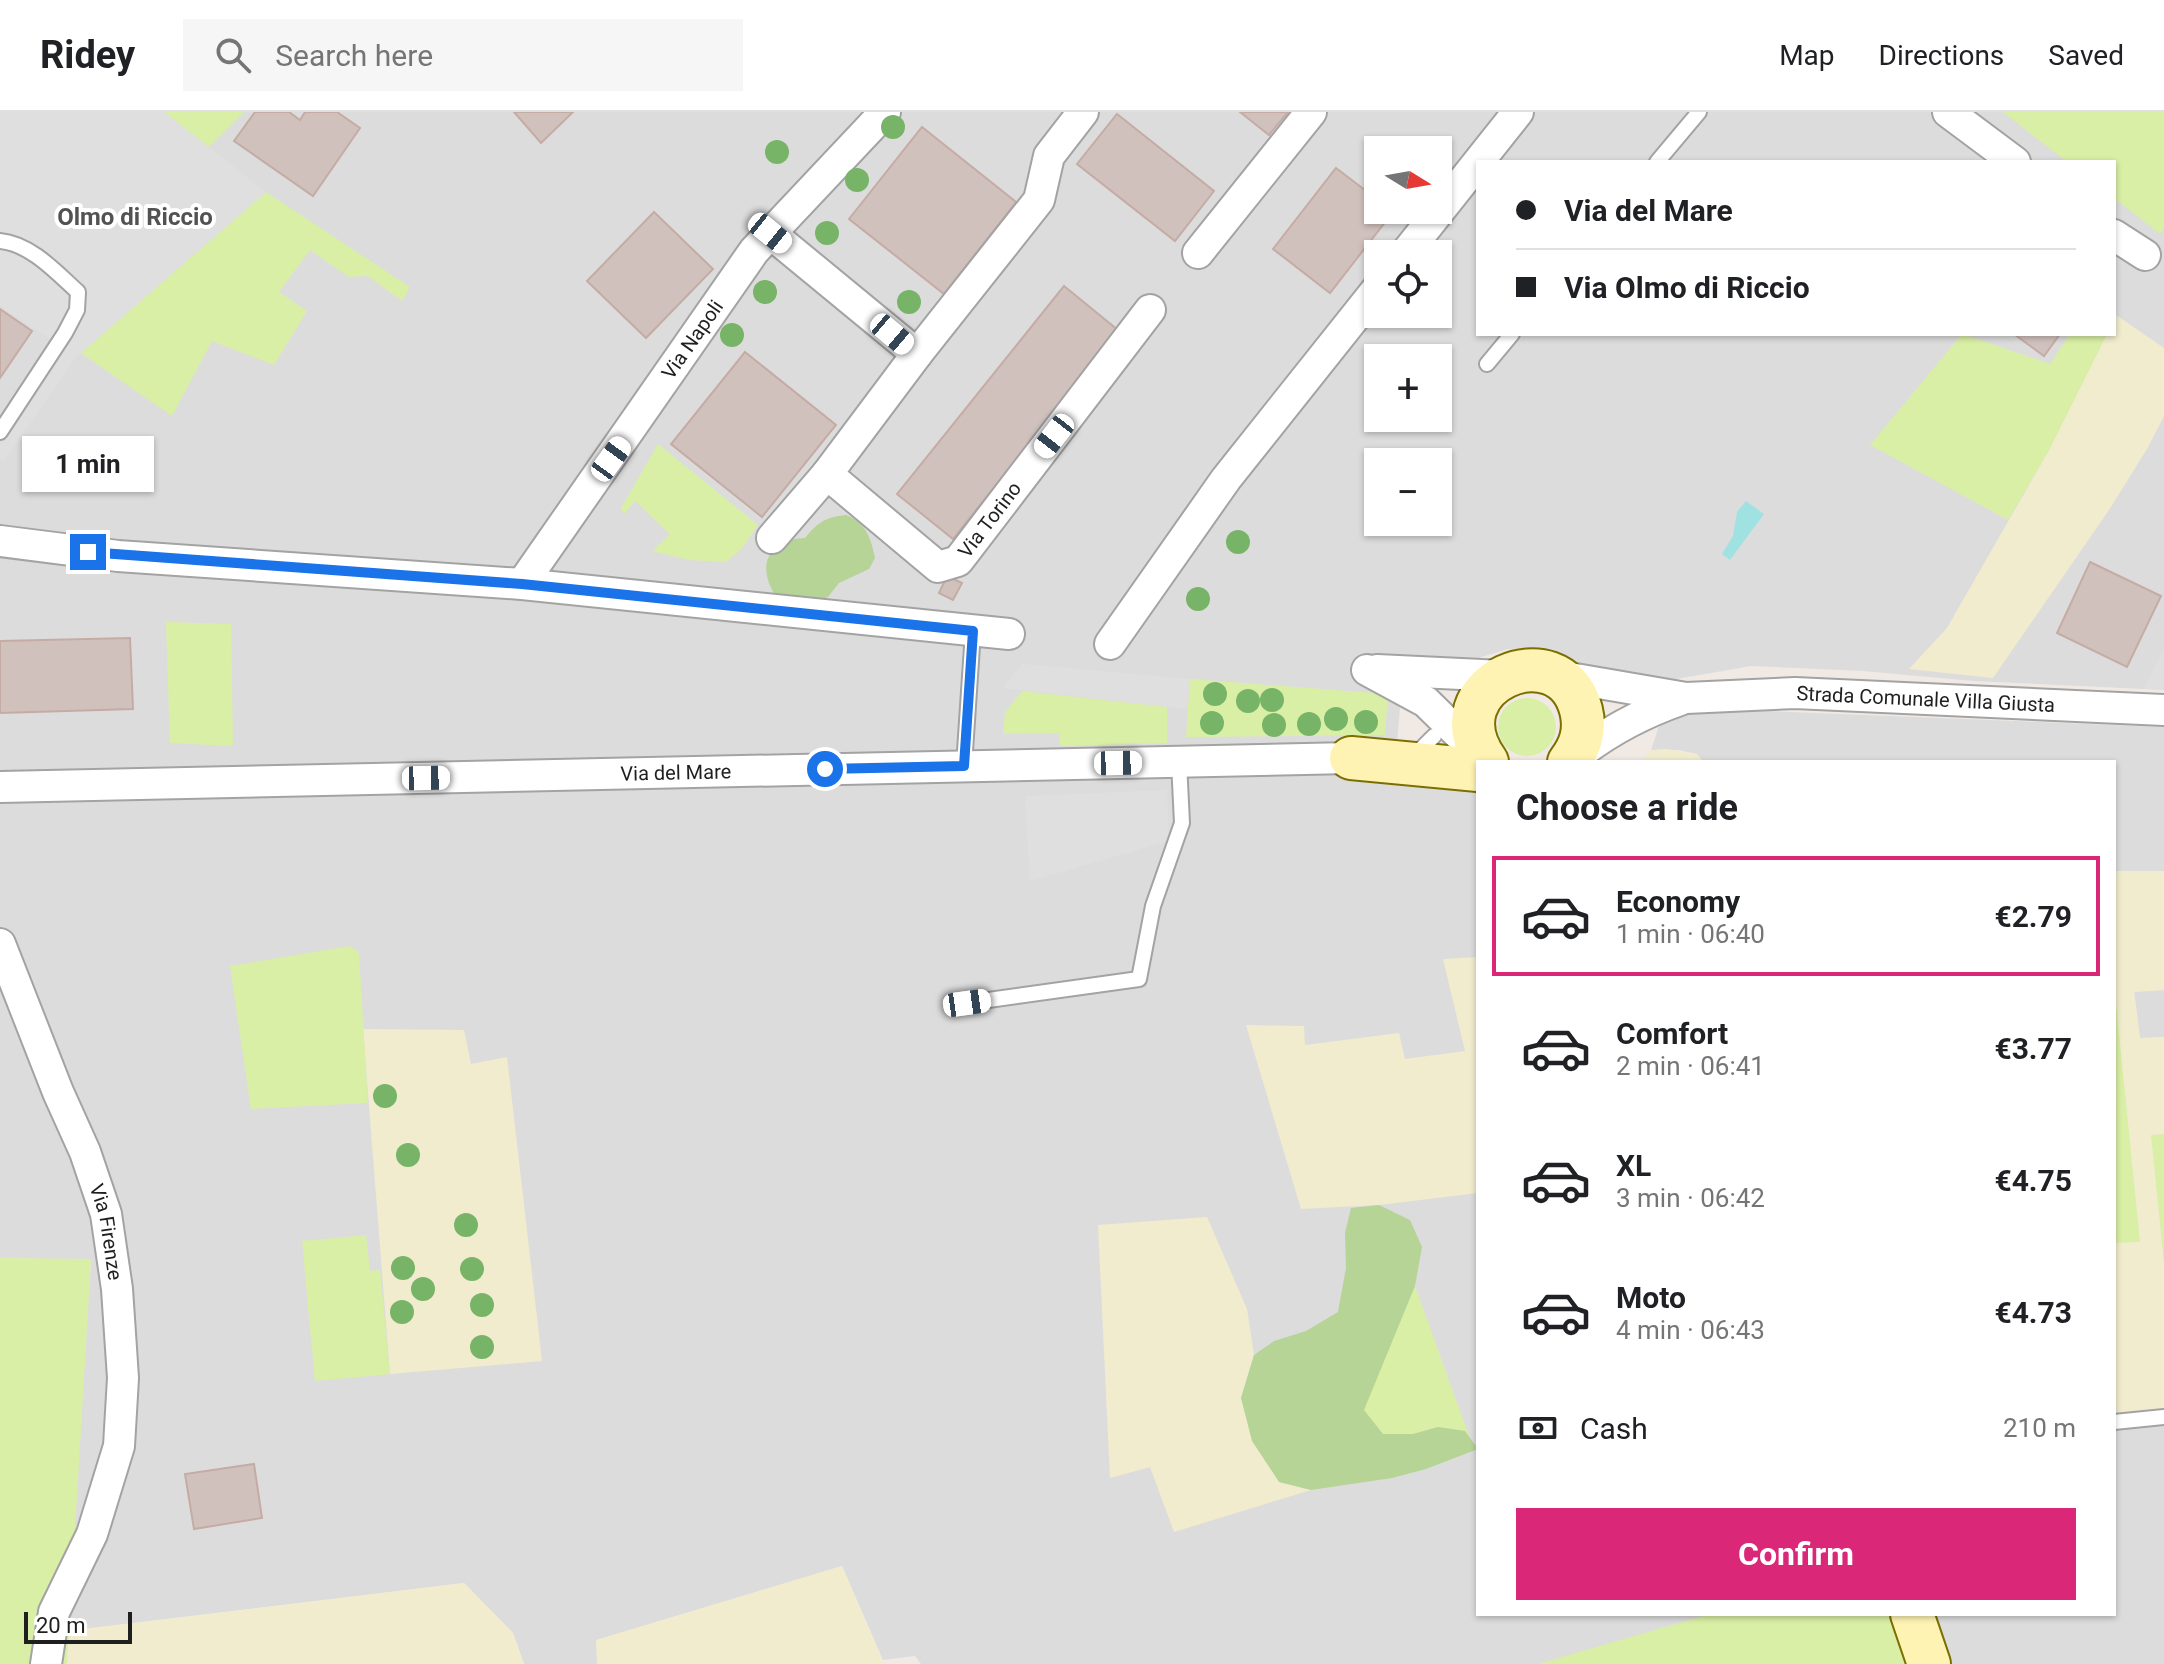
<!DOCTYPE html>
<html lang="en">
<head>
<meta charset="utf-8">
<style>
	:root { --surface:#fff; --page:#f6f6f6; --text:#202124; --muted:#757577; --line:#e0e0e0; --accent:#db2777 }
	body { margin:0; font-family:Roboto,sans-serif; background:var(--page); color:var(--text); height:100vh; display:flex; flex-direction:column; font-size:30px; white-space:nowrap }
	* { box-sizing:border-box; margin:0 }
	p { font-size:26px; color:var(--muted) }
	.icon { flex:none; width:44px; height:44px; fill:none; stroke:currentColor; stroke-width:2; stroke-linecap:round; stroke-linejoin:round }
	.map { position:relative; flex:1; overflow:hidden }
	.details { position:absolute; left:1476px; top:648px; width:640px; height:856px; display:flex; flex-direction:column; background:var(--surface); border-radius:0px; box-shadow:0 2px 6px #0004 }
	.details>* { flex:none }
	.guide { position:absolute; left:1476px; top:48px; width:640px; height:176px; border-radius:0px; box-shadow:0 2px 6px #0004; display:grid; align-content:center; height:176px; padding:0 40px; background:var(--surface) }
	.needle { width:52px; rotate:101deg }
	.buttons { position:absolute; left:1364px; top:24px; display:grid; gap:16px }
	.buttons a { display:grid; place-items:center; width:88px; height:88px; border-radius:0px; background:var(--surface); box-shadow:0 2px 6px #0004; font-size:40px }
	.scale { position:absolute; left:24px; bottom:20px; width:108px; box-sizing:border-box; padding-left:8px; border:4px solid #1f1f1f; border-top:0; font-size:22px; line-height:28px; white-space:nowrap; color:#1f1f1f; -webkit-text-stroke:6px #fff; paint-order:stroke }
	.end { position:absolute; width:36px; height:36px; margin:-18px; border:10px solid #1a73e8; background:#fff; box-shadow:0 0 0 4px #fff }
	.from { border-radius:50% }
	.bubble { position:absolute; height:56px; border-radius:0px; background:var(--surface); box-shadow:0 2px 6px #0004; font-size:26px; font-weight:700; line-height:56px; text-align:center }
	.car { position:absolute; width:24px; height:48px; margin:-24px -12px; border-radius:10px; box-shadow:0 0 6px 2px #0007; background:linear-gradient(#fff 24%,#345 0 40%,#fff 0 76%,#345 0 86%,#fff 0) }
	.guide b { display:flex; align-items:center; gap:28px; height:76px; font-size:30px }
	.guide b+b { border-top:2px solid var(--line) }
	.guide i { width:20px; height:20px; background:var(--text) }
	ul { padding:0; list-style:none }
	li { display:flex; align-items:center; gap:24px; height:120px; margin:0 16px 12px; padding:0 24px; border:4px solid transparent; border-radius:0px }
	li div { flex:1 }
	li b { display:block; font-size:30px }
	li em { font-style:normal; font-weight:700 }
	li.current { border-color:var(--accent) }
	li>.icon { width:72px; height:72px; stroke-width:1.5 }
	h2 { padding:0 40px; font-size:36px; line-height:96px }
	.pay { display:flex; align-items:center; gap:20px; height:88px; padding:0 40px; font-size:30px }
	.pay p { margin-inline-start:auto }
	.primary-button { display:flex; gap:16px; margin-top:auto; padding:16px 40px }
	.primary-button a { flex:1; height:92px; border-radius:0px; background:var(--accent); color:#fff; font-size:32px; font-weight:700; line-height:92px; text-align:center }
	header { display:flex; align-items:center; gap:48px; box-sizing:border-box; height:112px; padding:0 40px; background:var(--surface); border-bottom:2px solid var(--line) }
	header strong { font-size:38px }
	nav { display:flex; gap:44px; margin-inline-start:auto; font-size:28px }
	.search { width:560px; height:72px; background:var(--page); display:flex; align-items:center; gap:20px; box-sizing:border-box; padding:0 28px; border-radius:0px; color:var(--muted); font-size:30px }
	.map>svg:first-child { display:block }
	.residential { fill:#dddcdc; fill-rule:evenodd }
	.farmland { fill:#f1ecce }
	.grass { fill:#d9efa5 }
	.forest { fill:#b5d495 }
	.parking { fill:#dfdfdf }
	.water { fill:#a0e1e2 }
	.building { fill:#d1c1bd; stroke:#c4aca5; stroke-width:2 }
	.lines { fill:none; stroke-linecap:round; stroke-linejoin:round }
	.lane-casing { stroke:#a3a3a3; stroke-width:18 }
	.street-casing { stroke:#a3a3a3; stroke-width:34 }
	.secondary-casing { stroke:#7b6f00; stroke-width:46 }
	.lane { stroke:#fff; stroke-width:14 }
	.street { stroke:#fff; stroke-width:30 }
	.secondary { stroke:#fff3b3; stroke-width:42 }
	.tree { fill:#77b468 }
	.route { stroke:#1a73e8; stroke-width:10 }
	.labels { text-anchor:middle; stroke-width:8; stroke-linejoin:round; paint-order:stroke }
	.street-label { font-size:20px; fill:#1f1f1f; stroke:#fff }
	.quarter-label { font-size:24px; font-weight:bold; fill:#525252; stroke:#fff }
</style>
</head>
<body>
<header>
<strong>Ridey</strong>
<div class="search"><svg class="icon" aria-label="search" viewBox="0 0 24 24"><circle cx="10" cy="10" r="6"/><path d="M15 15l6 6"/></svg>Search here</div>
<nav><a>Map</a><a>Directions</a><a>Saved</a></nav>
</header>
<div class="map">
<svg width="2164" height="1552" viewBox="0 0 2164 1552">
	<rect width="100%" height="100%" fill="#f1eae4"/>
	<path class="residential" d="M0 0H2164V578L1973 569 1863 559 1751 554 1665 569 1589 563 1551 541 1534 536 1508 537 1459 552 1404 551 1394 665 1478 671V1502H1721L1563 1552H921L915 1544 883 1548 842 1454 597 1528V1552H524L513 1521 464 1471 67 1519 91 1148 0 1146ZM1378 38H1438V98H1378ZM1478 50H2114V222H1478ZM1378 142H1438V202H1378ZM1378 246H1438V306H1378ZM1378 350H1438V410H1378Z
		M1716 597 2164 615V759H2114V650H1703L1697 642 1679 638H1651L1660 611 1672 604Z
		M2164 878V925L2140 927 2134 879Z
		M2164 1297V1552H1950L1933 1502H2114V1301Z"/>
	<path class="farmland" d="M2116 203 2164 236V304L2147 337 2109 398 1993 566 1909 557 1947 516 2049 338 2107 222H2114Z
		M1667 637 1697 642 1703 650H1640L1651 638Z
		M2114 759H2164V878L2134 880 2140 926 2164 925V1022L2151 1023 2164 1152V1297L2114 1301V1131L2140 1130 2114 871Z
		M1478 845V1081L1379 1093 1301 1097 1246 913 1304 914 1305 933 1399 921 1405 947 1465 939 1443 847Z
		M363 917 464 918 471 952 507 945 542 1249 390 1262Z
		M1207 1105 1247 1197 1254 1243 1241 1286 1279 1370 1311 1378 1174 1420 1150 1355 1110 1366 1098 1113Z
		M842 1454 884 1552H597L596 1528Z
		M464 1471 513 1521 524 1552H67V1519Z"/>
	<path class="grass" d="M164 0H244L209 35Z
		M2003 0H2164V116L2160 122 2114 86V50H2067Z
		M266 80 410 175 402 189 368 164 349 165 310 138 279 180 307 199 274 253 212 229 172 304 81 241Z
		M1962 222 2050 252 2070 222H2107L2049 338 2008 408 1870 333Z
		M658 332 758 413 742 436 726 450 689 448 652 439 670 422 635 389 624 402 621 396Z
		M166 510 231 512 233 634 170 631Z
		M1190 567 1388 582 1385 623 1186 625Z
		M1022 579 1167 595V631L1060 634 1059 621 1003 622 1005 601Z
		M1498 615a29 29 0 1 1 58 0a29 29 0 1 1-58 0Z
		M350 834 359 841 368 991 251 997 230 854Z
		M2114 871 2140 1130 2114 1131Z
		M2164 1022V1152L2151 1023Z
		M366 1123 370 1159 380 1158 390 1262 315 1269 302 1129Z
		M0 1146 91 1147 67 1552H0Z
		M1415 1174 1469 1324 1464 1319 1438 1315 1413 1322H1383L1363 1298Z
		M1710 1502H1889L1907 1552H1538Z"/>
	<path class="forest" d="M846 403C866 411 871 426 875 446L869 457 839 471 828 485 814 491 775 483C756 453 769 427 805 426 818 410 826 405 846 403Z
		M1379 1093 1410 1108 1422 1135 1415 1174 1364 1298 1383 1322H1413L1438 1315 1465 1319 1478 1337 1426 1357 1392 1366 1311 1378 1279 1370 1252 1329 1241 1286 1254 1243 1274 1229 1306 1219 1338 1200 1346 1156 1345 1121 1351 1096Z"/>
	<path class="parking" d="M0 0H164L266 80 76 245 4 349 0 346V333L65 237 0 194Z
		M2164 537V578L2144 577Z
		M1022 552 1190 567 1187 597 1003 576Z
		M1167 678 1169 729 1030 769 1025 684Z"/>
	<path class="water" d="M1746 389 1764 402 1730 448 1722 442 1733 424 1737 400Z"/>
	<path class="building" d="M255 0H289L300 8 305 0H337L360 16 313 84 234 29Z
		M514 0H573L541 31Z
		M1240 0H1288L1269 23Z
		M1117 2 1214 79 1175 129 1077 52Z
		M922 15 1016 90 944 182 849 107Z
		M1336 56 1378 88V98L1393 100 1330 181 1273 137Z
		M654 100 713 157 646 226 587 169Z
		M1064 174 1119 219 953 427 897 382Z
		M0 197 32 219 0 266Z
		M2014 222H2060L2044 244Z
		M745 240 836 313 762 405 671 332Z
		M2090 450 2161 484 2127 555 2057 521Z
		M947 464 962 471 953 488 939 481Z
		M130 526 133 597 0 601V529Z
		M254 1352 262 1406 194 1417 185 1362Z"/>
	<g class="lines">
		<defs>
			<path id="lane" d="M1657 50 1699 0
				M0 129C31 132 56 160 78 180L77 198 65 221 0 320
				M1487 252 1512 222
				M1414 644 1434 624
				M964 654 973 519
				M967 891 1139 867 1153 794 1182 711 1179 650
				M2114 1310 2164 1305"/>
			<g id="street">
				<path d="M1948 0 2015 50"/>
				<path id="s1" d="M770 121 917 242 827 362 938 455 958 449 1150 198"/>
				<path d="M2114 123 2145 143"/>
				<path d="M1198 141 1311 0"/>
				<path d="M1405 142 1518 0"/>
				<path d="M917 242 1039 88 1049 44 1083 0"/>
				<path d="M772 426 827 362"/>
				<path d="M0 429 118 444 522 472 1009 522"/>
				<path id="s2" d="M522 472 754 139 885 0"/>
				<path d="M1110 532 1226 367 1378 176"/>
				<path d="M1367 558 1426 590 1482 645"/>
				<path d="M1377 558 1503 564"/>
				<path id="s3" d="M1552 563 1686 586 1795 581 2164 598"/>
				<path d="M1573 647C1606 620 1640 602 1680 588"/>
				<path id="s4" d="M0 675 1351 646"/>
				<path id="s5" d="M0 832 58 980 85 1040 106 1102 117 1177 123 1266 119 1334 92 1422 54 1500 46 1552"/>
			</g>
			<path id="secondary" d="M1351 646 1478 658
				M1487 650C1431 571 1561 518 1581 598 1586 618 1581 634 1569 650
				M1912 1502 1929 1552"/>
		</defs>
		<use href="#lane" class="lane-casing"/>
		<use href="#street" class="street-casing"/>
		<use href="#secondary" class="secondary-casing"/>
		<use href="#lane" class="lane"/>
		<use href="#street" class="street"/>
		<use href="#secondary" class="secondary"/>
	</g>
	<g class="tree">
		<circle cx="893" cy="15" r="12"/>
		<circle cx="777" cy="40" r="12"/>
		<circle cx="857" cy="68" r="12"/>
		<circle cx="827" cy="121" r="12"/>
		<circle cx="765" cy="180" r="12"/>
		<circle cx="909" cy="190" r="12"/>
		<circle cx="732" cy="223" r="12"/>
		<circle cx="1238" cy="430" r="12"/>
		<circle cx="1198" cy="487" r="12"/>
		<circle cx="1215" cy="582" r="12"/>
		<circle cx="1272" cy="588" r="12"/>
		<circle cx="1248" cy="589" r="12"/>
		<circle cx="1336" cy="607" r="12"/>
		<circle cx="1366" cy="610" r="12"/>
		<circle cx="1212" cy="611" r="12"/>
		<circle cx="1309" cy="612" r="12"/>
		<circle cx="1274" cy="613" r="12"/>
		<circle cx="385" cy="984" r="12"/>
		<circle cx="408" cy="1043" r="12"/>
		<circle cx="466" cy="1113" r="12"/>
		<circle cx="403" cy="1156" r="12"/>
		<circle cx="472" cy="1157" r="12"/>
		<circle cx="423" cy="1177" r="12"/>
		<circle cx="482" cy="1193" r="12"/>
		<circle cx="402" cy="1200" r="12"/>
		<circle cx="482" cy="1235" r="12"/>
	</g>
	<g class="lines">
		<path class="route" d="M88 440 522 472 973 519 964 654 825 657"/>
	</g>
	<g class="labels">
		<g class="street-label">
			<text dy="7" stroke="none"><textPath href="#s2" startOffset="298">Via Napoli</textPath></text>
			<text dy="7" stroke="none"><textPath href="#s1" startOffset="558">Via Torino</textPath></text>
			<text dy="7" stroke="none"><textPath href="#s3" startOffset="376">Strada Comunale Villa Giusta</textPath></text>
			<text dy="7" stroke="none"><textPath href="#s4" startOffset="676">Via del Mare</textPath></text>
			<text dy="7" stroke="none"><textPath href="#s5" startOffset="308">Via Firenze</textPath></text>
		</g>
		<g class="quarter-label">
			<text x="135" y="113">Olmo di Riccio</text>
		</g>
	</g>
</svg>
<div class="buttons">
<a><svg class="needle" viewBox="-14 -14 28 28"><path d="M0-13l5 13h-10z" fill="#e53935"/><path d="M0 13l5-13h-10z" fill="#757577"/></svg></a>
<a><svg class="icon" aria-label="locate" viewBox="0 0 24 24"><circle cx="12" cy="12" r="6"/><path d="M12 2v4M12 18v4M2 12h4M18 12h4"/></svg></a>
<a>+</a>
<a>−</a>
</div>
<div class="scale">20 m</div>
<i class="end from" style="left:825px;top:657px"></i>
<i class="end" style="left:88px;top:440px"></i>
<div class="bubble" style="left:22px;top:324px;width:132px">1 min</div>
<i class="car" style="left:770px;top:121px;rotate:129deg"></i>
<i class="car" style="left:892px;top:222px;rotate:130deg"></i>
<i class="car" style="left:1054px;top:324px;rotate:218deg"></i>
<i class="car" style="left:611px;top:347px;rotate:36deg"></i>
<i class="car" style="left:1118px;top:651px;rotate:89deg"></i>
<i class="car" style="left:426px;top:666px;rotate:89deg"></i>
<i class="car" style="left:967px;top:891px;rotate:82deg"></i>
<div class="guide">
<b><i class="from"></i>Via del Mare</b>
<b><i></i>Via Olmo di Riccio</b>
</div>
<section class="details">
<h2>Choose a ride</h2>
<ul>
<li class="current"><svg class="icon" aria-label="car" viewBox="0 0 24 24"><path d="M5 17H2v-5l4-1 3-4h7l3 4 3 1v5h-3M9 17h6M6 11h13"/><circle cx="7" cy="17" r="2"/><circle cx="17" cy="17" r="2"/></svg><div><b>Economy</b><p>1 min · 06:40</p></div><em>€2.79</em></li>
<li><svg class="icon" aria-label="car" viewBox="0 0 24 24"><path d="M5 17H2v-5l4-1 3-4h7l3 4 3 1v5h-3M9 17h6M6 11h13"/><circle cx="7" cy="17" r="2"/><circle cx="17" cy="17" r="2"/></svg><div><b>Comfort</b><p>2 min · 06:41</p></div><em>€3.77</em></li>
<li><svg class="icon" aria-label="car" viewBox="0 0 24 24"><path d="M5 17H2v-5l4-1 3-4h7l3 4 3 1v5h-3M9 17h6M6 11h13"/><circle cx="7" cy="17" r="2"/><circle cx="17" cy="17" r="2"/></svg><div><b>XL</b><p>3 min · 06:42</p></div><em>€4.75</em></li>
<li><svg class="icon" aria-label="car" viewBox="0 0 24 24"><path d="M5 17H2v-5l4-1 3-4h7l3 4 3 1v5h-3M9 17h6M6 11h13"/><circle cx="7" cy="17" r="2"/><circle cx="17" cy="17" r="2"/></svg><div><b>Moto</b><p>4 min · 06:43</p></div><em>€4.73</em></li>
</ul>
<div class="pay"><svg class="icon" aria-label="cash" viewBox="0 0 24 24"><path d="M3 7h18v10H3z"/><circle cx="12" cy="12" r="2"/></svg>Cash<p>210 m</p></div>
<div class="primary-button"><a>Confirm</a></div>
</section>
</div>
</body>
</html>
